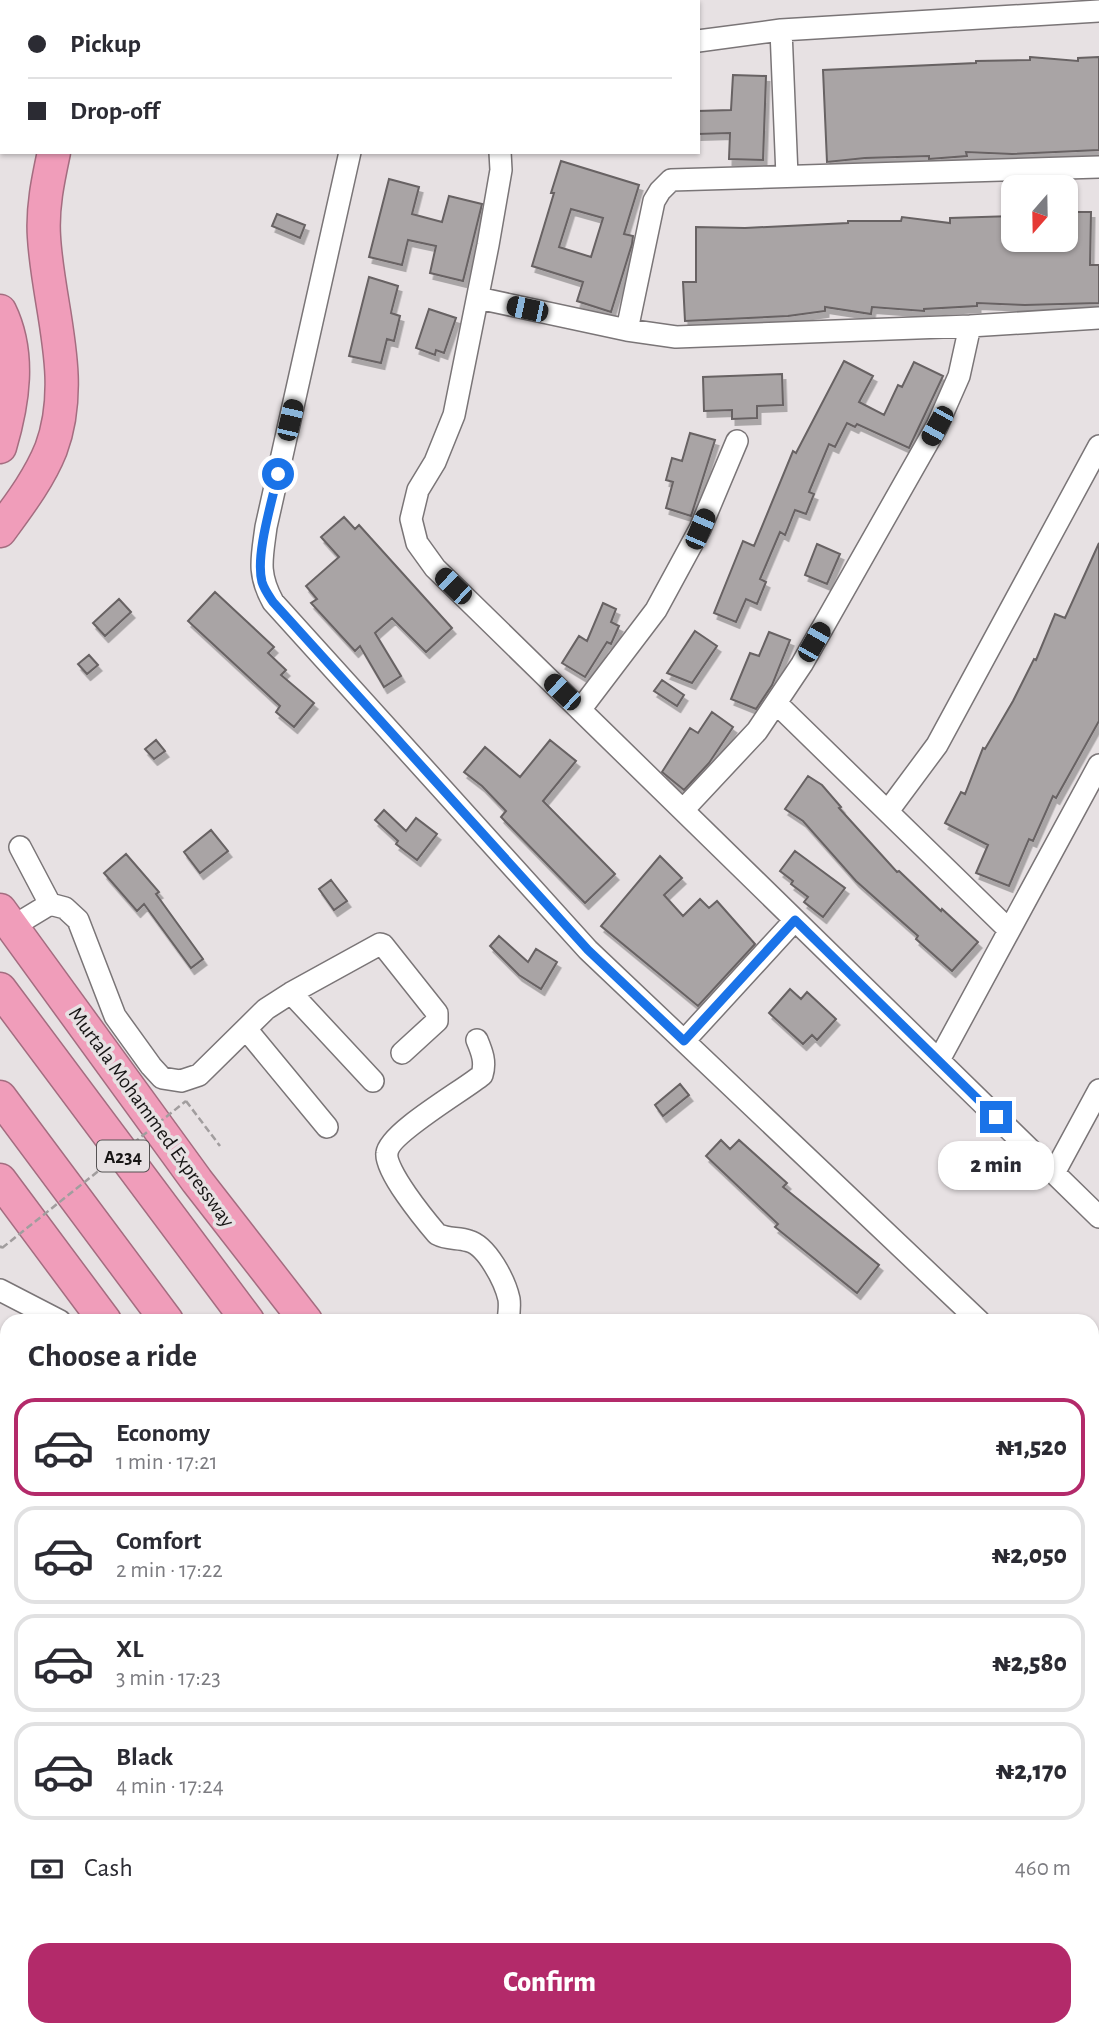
<!DOCTYPE html>
<html lang="en">
<head>
<meta charset="utf-8">
<style>
	:root { --surface:#fff; --page:#f2f2f3; --text:#2b2b33; --muted:#7c7c81; --line:#e1e1e2; --accent:#b32a6a }
	body { margin:0; font-family:"Alegreya Sans",sans-serif; background:var(--page); color:var(--text); height:100vh; display:flex; flex-direction:column; font-size:26px; white-space:nowrap }
	* { box-sizing:border-box; margin:0 }
	p { font-size:23px; color:var(--muted) }
	.icon { flex:none; width:38px; height:38px; fill:none; stroke:currentColor; stroke-width:2; stroke-linecap:round; stroke-linejoin:round }
	.map { position:relative; flex:1; overflow:hidden }
	.drawer { position:absolute; left:0px; top:1314px; width:1099px; height:723px; display:flex; flex-direction:column; background:var(--surface); border-radius:21px 21px 0 0; box-shadow:0 2px 5px #0004 }
	.drawer>* { flex:none }
	.hud { position:absolute; left:0px; top:0px; width:700px; height:154px; box-shadow:0 2px 5px #0004; display:grid; align-content:center; height:154px; padding:0 28px; background:var(--surface) }
	.needle { width:46px; rotate:200deg }
	.buttons { position:absolute; left:1001px; top:175px; display:grid; gap:14px }
	.buttons a { display:grid; place-items:center; width:77px; height:77px; border-radius:14px; background:var(--surface); box-shadow:0 2px 5px #0004; font-size:35px }
	.end { position:absolute; width:32px; height:32px; margin:-16px; border:9px solid #1a73e8; background:#fff; box-shadow:0 0 0 4px #fff }
	.from { border-radius:50% }
	.bubble { position:absolute; height:49px; border-radius:21px; background:var(--surface); box-shadow:0 2px 5px #0004; font-size:23px; font-weight:800; line-height:49px; text-align:center }
	.car { position:absolute; width:21px; height:42px; margin:-21px -10px; border-radius:9px; box-shadow:0 0 5px 2px #0007; background:linear-gradient(#222 24%,#8ab4d8 0 40%,#222 0 76%,#8ab4d8 0 86%,#222 0) }
	.hud b { display:flex; align-items:center; gap:24px; height:66px; font-size:26px }
	.hud b+b { border-top:2px solid var(--line) }
	.hud i { width:18px; height:18px; background:var(--text) }
	ul { padding:0; list-style:none }
	li { display:flex; align-items:center; gap:21px; height:98px; margin:0 14px 10px; padding:0 14px; border:4px solid var(--line); border-radius:21px }
	li div { flex:1 }
	li b { display:block; font-size:26px }
	li em { font-style:normal; font-weight:800 }
	li.selected { border-color:var(--accent) }
	li>.icon { width:63px; height:63px; stroke-width:1.5 }
	h2 { padding:0 28px; font-size:32px; line-height:84px }
	.pay { display:flex; align-items:center; gap:18px; height:77px; padding:0 28px; font-size:26px }
	.pay p { margin-inline-start:auto }
	.button { display:flex; gap:14px; margin-top:auto; padding:14px 28px }
	.button a { flex:1; height:80px; border-radius:21px; background:var(--accent); color:#fff; font-size:28px; font-weight:800; line-height:80px; text-align:center }
	.map>svg:first-child { display:block }
	.building { fill:#a9a4a5; stroke:#676263; stroke-width:2; fill-rule:evenodd; filter:url(#shadow) }
	.lines { fill:none; stroke-linecap:round; stroke-linejoin:round }
	.minor-casing { stroke:#7a7577; stroke-width:24 }
	.major-casing { stroke:#a46d80; stroke-width:32 }
	.highway-casing { stroke:#a46d80; stroke-width:35 }
	.path { stroke:#a19d9e; stroke-width:2.5; stroke-dasharray:7 3.5; stroke-linecap:butt }
	.minor { stroke:#fff; stroke-width:21 }
	.major { stroke:#f6c4d6; stroke-width:28 }
	.highway { stroke:#f09dba; stroke-width:32 }
	.path-bridge { stroke:#a19d9e; stroke-width:2.5; stroke-dasharray:7 3.5; stroke-linecap:butt }
	.route { stroke:#1a73e8; stroke-width:9 }
	.labels { text-anchor:middle; stroke-width:7; stroke-linejoin:round; paint-order:stroke }
	.shield { fill:#e7e1e3; stroke:#555253; stroke-width:2 }
	.shield-label { font-size:19px; font-weight:bold; fill:#171515 }
	.street-label { font-size:21px; fill:#171515; stroke:#e7e1e3 }
</style>
</head>
<body>
<div class="map">
<svg width="1099" height="2036" viewBox="0 0 1099 2036">
	<defs>
		<filter id="shadow"><feDropShadow dx="3.5" dy="6" stdDeviation="0" flood-color="#0004"/></filter>
	</defs>
	<rect width="100%" height="100%" fill="#e7e1e3"/>
	<path class="building" d="M1030 57 1078 61V58L1099 57V150L1012 154 966 152 967 156 929 159V156L865 158 827 162 823 70 976 63V61L1030 60Z
		M733 75 766 76 763 160 729 159 730 133 698 134V111L731 110Z
		M561 161 639 185 624 234 633 236 632 244 611 312 577 301 583 282 532 266 554 193H551ZM571 209 603 218 591 257 559 247Z
		M389 179 419 187 412 214 442 222 449 196 482 204 463 281 430 273 436 246 408 240 402 265 369 257Z
		M1066 212H1091L1090 265H1099V303L1025 305 977 303V306L924 309V311L872 307 871 314 825 307V311L788 316 685 321 683 282H696V227L745 228 848 223V221H901L902 217 950 223V218L1013 216V240H1066Z
		M277 214 305 225 300 238 272 226Z
		M369 277 398 286 391 313 400 316 394 341 387 339 381 363 349 356Z
		M429 309 456 318 444 353 436 350 435 355 416 348Z
		M844 361 873 376 859 402 884 415 898 385 902 387 914 362 943 376 909 448 857 424 855 427 847 423 835 447 829 444 809 492 814 494 806 514 795 510 785 535 780 532 760 579 766 582 757 604 746 599 736 622 714 613 743 541 754 546 793 451 796 453Z
		M782 374 783 405 757 406V418L732 419V410L704 411 703 377Z
		M690 433 715 440 691 516 666 508 673 482 666 480 672 458 682 461Z
		M344 517 355 529 359 525 452 628 426 652 392 618 375 633 401 676 384 687 360 646 355 651 311 603 317 599 306 586 339 557 321 537Z
		M1099 543V721L1056 798 1053 796 1033 841 1029 839 1009 886 976 873 988 845 945 823 961 792 965 794 983 748 985 749 1013 701 1034 659 1036 660 1055 614 1065 618Z
		M817 544 840 554 827 584 805 575Z
		M215 592 274 647 268 653 286 670 281 675 314 703 294 727 276 712 280 706 188 621Z
		M119 599 131 612 105 636 93 623Z
		M603 603 616 609 611 622 619 626 611 644 607 642 585 677 562 663 579 636 587 641Z
		M695 631 717 646 692 683 667 673Z
		M769 632 790 640 772 685 756 709 731 699 750 653 759 656Z
		M89 655 98 665 87 674 78 664Z
		M662 680 684 695 677 706 654 691Z
		M712 712 733 727 709 763 684 790 662 772 690 728 698 733Z
		M156 740 165 751 154 759 145 749Z
		M550 740 576 761 543 801 615 874 585 903 501 817 506 811 482 786 464 772 485 747 520 777Z
		M808 776 822 785 841 807 839 808 897 872 899 871 941 911 942 909 978 942 952 971 916 939 918 936 856 881 803 821 785 809Z
		M384 810 406 831 416 818 437 834 417 860 396 844 398 841 375 820Z
		M211 830 228 851 200 873 184 852Z
		M795 851 845 888 823 917 804 902 808 897 791 884 793 881 780 871Z
		M126 854 159 892 156 894 203 959 191 968 144 904 137 911 104 873Z
		M660 856 682 878 664 895 683 916 700 899 709 908 717 901 755 944 698 1006 601 926Z
		M331 880 347 901 334 910 319 889Z
		M499 936 528 962 536 949 557 962 541 989 519 975 490 946Z
		M790 989 801 999 807 992 836 1019 817 1040 812 1035 803 1044 769 1013Z
		M680 1084 689 1095 663 1116 655 1105Z
		M721 1140 730 1149 739 1140 787 1183 783 1187 879 1265 857 1293 775 1227 778 1224 706 1156Z"/>
	<g class="lines">
		<defs>
			<path id="minor" d="M781 30 787 176
				M698 41 781 30 1099 11
				M350 152 266 527C262 558 257 573 273 602L588 950 979 1321
				M500 152 501 170 488 245 454 415 435 462 418 490 411 519 417 543 435 568 1099 1217
				M478 298 627 330 676 337 970 326 1099 318
				M627 330 654 201 660 191 671 180 1099 167
				M776 703 1009 930
				M580 710 656 610 700 529 737 441
				M683 810 757 731 802 664 937 426 959 376 970 326
				M888 811 937 745 1099 446
				M20 847 50 904
				M12 927 50 904 65 908 78 920 115 1016 151 1066 162 1078 181 1081 199 1075 266 1009 291 993 380 944 383 945 437 1013V1021L402 1053
				M291 993 373 1081
				M246 1029 327 1127
				M477 1040C482 1052 486 1062 482 1075 464 1090 389 1133 387 1153 384 1170 425 1220 437 1234 448 1240 458 1237 469 1241 487 1246 505 1281 509 1299 510 1306 509 1314 508 1321
				M684 1041 795 920
				M939 1060 1099 765
				M1054 1173 1099 1090
				M0 1290 60 1321
				M1092 1429 1099 1436
				M0 1559 7 1568
				M0 1824 7 1833
				M0 2029 5 2036
				M178 2030 183 2036
				M364 2030 370 2036
				M669 2030 676 2036
				M723 2030 729 2036
				M742 2036 747 2030"/>
			<path id="major" d="M96 2 102 0
				M0 35H2"/>
			<path id="highway" d="M180 2 183 0
				M0 311C21 354 13 403 0 447
				M0 531C19 505 39 479 51 449 77 379 48 307 44 237 42 208 48 180 54 152
				M0 910 197 1181 306 1321
				M0 989 248 1321
				M0 1097 167 1321
				M0 1180 105 1321
				M806 2030 814 2036
				M887 2030 895 2036
				M988 2030 996 2036
				M1072 2030 1080 2036"/>
		</defs>
		<use href="#minor" class="minor-casing"/>
		<use href="#major" class="major-casing"/>
		<use href="#highway" class="highway-casing"/>
		<path class="path" d="M186 1101 220 1146
			M0 1246 2 1248"/>
		<use href="#minor" class="minor"/>
		<use href="#major" class="major"/>
		<use href="#highway" class="highway"/>
		<path class="path-bridge" d="M2 1248 186 1101"/>
	</g>
	<g class="lines">
		<path class="route" d="M278 474C272 502 255 555 262 582 264 589 269 596 273 602L588 950 684 1041 795 920 996 1117"/>
	</g>
	<g class="labels">
		<rect class="shield" x="97" y="1140.5" width="52" height="31" rx="5"/>
		<g class="shield-label">
			<text x="123" y="1163">A234</text>
		</g>
		<g class="street-label">
			<text transform="translate(152 1117) rotate(54)" y="7">Murtala Mohammed Expressway</text>
		</g>
	</g>
</svg>
<div class="buttons">
<a><svg class="needle" viewBox="-14 -14 28 28"><path d="M0-13l5 13h-10z" fill="#e53935"/><path d="M0 13l5-13h-10z" fill="#7c7c81"/></svg></a>
</div>
<i class="end from" style="left:278px;top:474px"></i>
<i class="end" style="left:996px;top:1117px"></i>
<div class="bubble" style="left:938px;top:1141px;width:116px">2 min</div>
<i class="car" style="left:527px;top:309px;rotate:282deg"></i>
<i class="car" style="left:290px;top:420px;rotate:13deg"></i>
<i class="car" style="left:937px;top:426px;rotate:209deg"></i>
<i class="car" style="left:700px;top:529px;rotate:23deg"></i>
<i class="car" style="left:453px;top:586px;rotate:314deg"></i>
<i class="car" style="left:814px;top:642px;rotate:30deg"></i>
<i class="car" style="left:562px;top:692px;rotate:314deg"></i>
<div class="hud">
<b><i class="from"></i>Pickup</b>
<b><i></i>Drop-off</b>
</div>
<section class="drawer">
<h2>Choose a ride</h2>
<ul>
<li class="selected"><svg class="icon" aria-label="car" viewBox="0 0 24 24"><path d="M5 17H2v-5l4-1 3-4h7l3 4 3 1v5h-3M9 17h6M6 11h13"/><circle cx="7" cy="17" r="2"/><circle cx="17" cy="17" r="2"/></svg><div><b>Economy</b><p>1 min · 17:21</p></div><em>₦1,520</em></li>
<li><svg class="icon" aria-label="car" viewBox="0 0 24 24"><path d="M5 17H2v-5l4-1 3-4h7l3 4 3 1v5h-3M9 17h6M6 11h13"/><circle cx="7" cy="17" r="2"/><circle cx="17" cy="17" r="2"/></svg><div><b>Comfort</b><p>2 min · 17:22</p></div><em>₦2,050</em></li>
<li><svg class="icon" aria-label="car" viewBox="0 0 24 24"><path d="M5 17H2v-5l4-1 3-4h7l3 4 3 1v5h-3M9 17h6M6 11h13"/><circle cx="7" cy="17" r="2"/><circle cx="17" cy="17" r="2"/></svg><div><b>XL</b><p>3 min · 17:23</p></div><em>₦2,580</em></li>
<li><svg class="icon" aria-label="car" viewBox="0 0 24 24"><path d="M5 17H2v-5l4-1 3-4h7l3 4 3 1v5h-3M9 17h6M6 11h13"/><circle cx="7" cy="17" r="2"/><circle cx="17" cy="17" r="2"/></svg><div><b>Black</b><p>4 min · 17:24</p></div><em>₦2,170</em></li>
</ul>
<div class="pay"><svg class="icon" aria-label="cash" viewBox="0 0 24 24"><path d="M3 7h18v10H3z"/><circle cx="12" cy="12" r="2"/></svg>Cash<p>460 m</p></div>
<div class="button"><a>Confirm</a></div>
</section>
</div>
</body>
</html>
